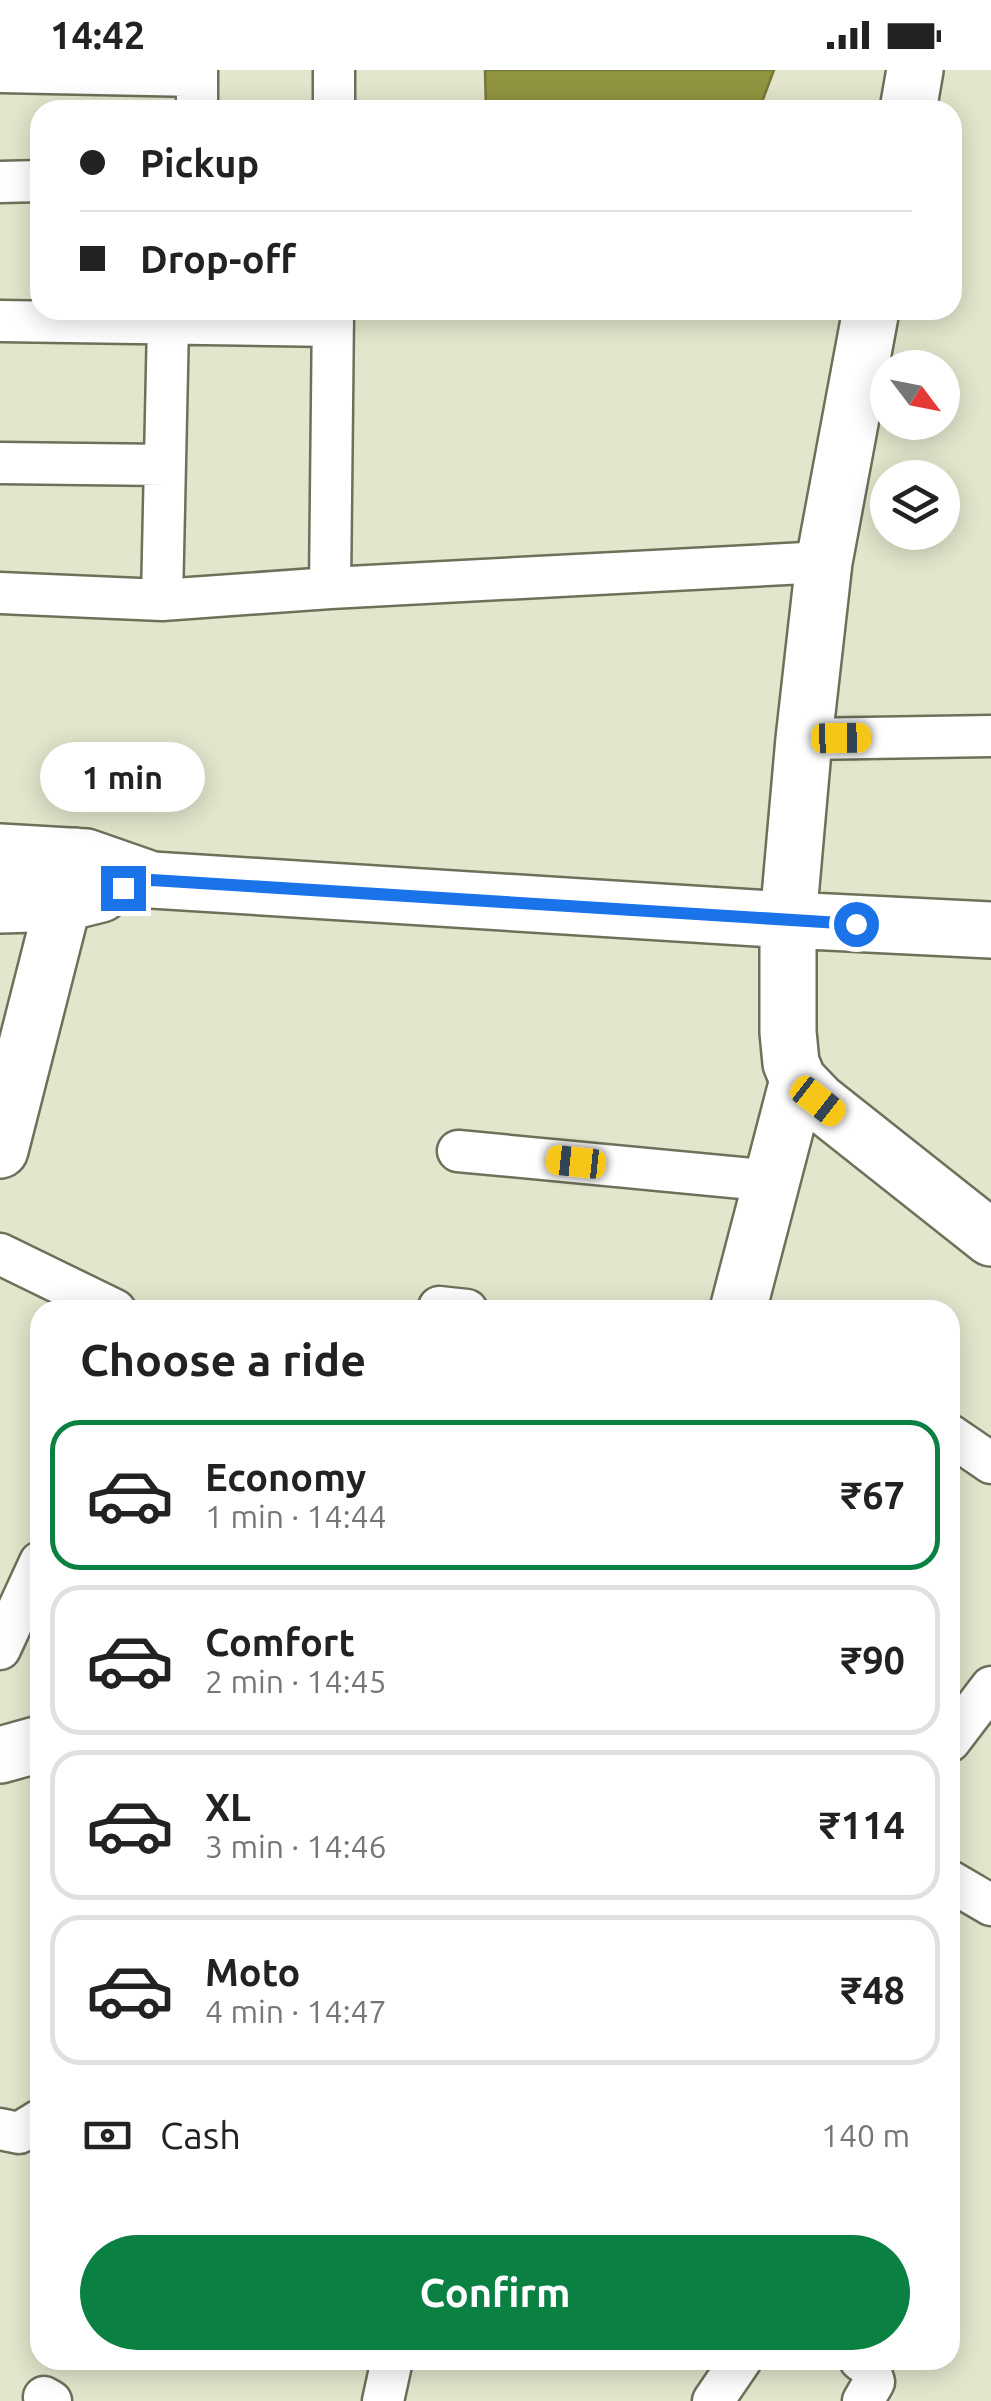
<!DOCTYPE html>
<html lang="en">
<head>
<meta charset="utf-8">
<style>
	:root { --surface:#fff; --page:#f2f2f2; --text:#222; --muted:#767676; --line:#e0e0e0; --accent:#0b8043 }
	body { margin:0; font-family:Ubuntu,sans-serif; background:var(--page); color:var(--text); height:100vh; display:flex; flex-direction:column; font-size:38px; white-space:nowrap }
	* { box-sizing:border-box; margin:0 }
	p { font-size:32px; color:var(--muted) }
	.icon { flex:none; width:55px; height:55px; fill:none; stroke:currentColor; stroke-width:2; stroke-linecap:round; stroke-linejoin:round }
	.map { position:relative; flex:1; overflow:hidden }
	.panel { position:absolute; left:30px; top:1230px; width:930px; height:1070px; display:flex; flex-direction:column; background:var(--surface); border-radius:30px; box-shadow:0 5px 25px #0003 }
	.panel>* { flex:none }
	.top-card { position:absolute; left:30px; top:30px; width:932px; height:220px; border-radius:30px; box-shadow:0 5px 25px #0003; display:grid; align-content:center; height:220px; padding:0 50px; background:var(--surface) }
	.needle { width:65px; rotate:122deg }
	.fabs { position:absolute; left:870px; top:280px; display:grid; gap:20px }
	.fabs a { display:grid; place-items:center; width:90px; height:90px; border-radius:50%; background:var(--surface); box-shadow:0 5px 25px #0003; font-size:50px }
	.end { position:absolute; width:45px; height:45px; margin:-22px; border:12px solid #1a73e8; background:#fff; box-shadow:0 0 0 5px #fff }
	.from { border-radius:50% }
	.bubble { position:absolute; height:70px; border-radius:35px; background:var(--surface); box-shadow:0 5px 25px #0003; font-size:32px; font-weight:700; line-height:70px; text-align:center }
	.car { position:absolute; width:30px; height:60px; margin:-30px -15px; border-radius:12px; box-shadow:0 0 8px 2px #0007; background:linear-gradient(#f5c518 24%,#345 0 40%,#f5c518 0 76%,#345 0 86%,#f5c518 0) }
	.top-card b { display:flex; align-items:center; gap:35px; height:95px; font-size:38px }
	.top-card b+b { border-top:2px solid var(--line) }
	.top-card i { width:25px; height:25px; background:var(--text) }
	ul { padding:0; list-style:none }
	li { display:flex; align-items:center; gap:30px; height:150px; margin:0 20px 15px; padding:0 30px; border:5px solid var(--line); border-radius:30px }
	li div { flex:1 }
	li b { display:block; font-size:38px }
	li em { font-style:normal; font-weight:700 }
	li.current { border-color:var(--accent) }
	li>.icon { width:90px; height:90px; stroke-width:1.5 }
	h2 { padding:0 50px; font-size:45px; line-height:120px }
	.pay { display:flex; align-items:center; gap:25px; height:110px; padding:0 50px; font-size:38px }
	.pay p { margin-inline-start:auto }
	.button { display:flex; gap:20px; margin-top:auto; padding:20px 50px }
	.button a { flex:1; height:115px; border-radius:60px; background:var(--accent); color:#fff; font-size:40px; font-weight:700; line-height:115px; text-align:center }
	.status { display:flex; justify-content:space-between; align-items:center; height:70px; padding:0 50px; background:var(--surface); direction:ltr }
	.status svg { height:28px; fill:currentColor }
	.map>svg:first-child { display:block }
	.water { fill:#91943f; stroke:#757739; stroke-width:2.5 }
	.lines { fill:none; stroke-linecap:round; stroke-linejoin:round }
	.street-casing { stroke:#6e705a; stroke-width:45 }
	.secondary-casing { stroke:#6e705a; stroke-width:60 }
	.street { stroke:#fff; stroke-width:40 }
	.secondary { stroke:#fff; stroke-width:55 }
	.route { stroke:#1a73e8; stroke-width:12 }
</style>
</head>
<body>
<div class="status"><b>14:42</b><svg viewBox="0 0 49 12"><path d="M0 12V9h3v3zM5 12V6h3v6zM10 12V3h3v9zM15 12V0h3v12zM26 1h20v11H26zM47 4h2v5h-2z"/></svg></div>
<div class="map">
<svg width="991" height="2331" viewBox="0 0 991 2331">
	<rect width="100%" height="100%" fill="#e3e5cc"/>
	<path class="water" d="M485 0H774L759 40H486Z"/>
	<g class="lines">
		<defs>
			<path id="street" d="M197 0V40
				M334 0V40
				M0 2 197 6
				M0 112 40 111
				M333 240 330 518 824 492
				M0 251 333 256
				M0 393 165 395
				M0 523 162 530 330 518
				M162 530 168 253
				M804 669 991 666
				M458 1081 773 1111
				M0 1184 115 1240
				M439 1237 467 1240
				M950 1365 991 1393
				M0 1579 40 1492
				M950 1671 991 1617
				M950 1811 991 1835
				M0 2059 19 2063 40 2050
				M860 2290 869 2296 874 2312 863 2331
				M44 2327 51 2331
				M383 2331 392 2290
				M713 2331 741 2290"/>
			<path id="secondary" d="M908 40 915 0
				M871 240 824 492 804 669 788 850V962L791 993 798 1010 818 1031 991 1168
				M0 782 86 787 152 810 788 850 991 860
				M0 835 65 833 101 824
				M0 1080 75 786
				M738 1240 798 1010
				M0 1685 40 1674"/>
		</defs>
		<use href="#street" class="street-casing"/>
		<use href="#secondary" class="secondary-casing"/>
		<use href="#street" class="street"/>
		<use href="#secondary" class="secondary"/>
	</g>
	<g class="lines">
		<path class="route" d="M123 818 152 810 856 854"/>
	</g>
</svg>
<div class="fabs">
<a><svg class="needle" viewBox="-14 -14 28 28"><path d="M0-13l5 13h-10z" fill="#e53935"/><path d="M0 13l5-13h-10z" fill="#767676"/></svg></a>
<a><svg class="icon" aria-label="layers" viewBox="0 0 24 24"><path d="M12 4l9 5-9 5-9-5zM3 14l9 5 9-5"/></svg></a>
</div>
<i class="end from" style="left:856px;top:854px"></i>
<i class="end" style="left:123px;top:818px"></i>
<div class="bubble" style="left:40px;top:672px;width:165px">1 min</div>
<i class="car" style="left:841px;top:668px;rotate:89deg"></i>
<i class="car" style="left:818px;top:1031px;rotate:128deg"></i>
<i class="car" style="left:576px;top:1092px;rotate:276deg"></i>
<div class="top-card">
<b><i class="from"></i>Pickup</b>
<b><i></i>Drop-off</b>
</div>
<section class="panel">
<h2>Choose a ride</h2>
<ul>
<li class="current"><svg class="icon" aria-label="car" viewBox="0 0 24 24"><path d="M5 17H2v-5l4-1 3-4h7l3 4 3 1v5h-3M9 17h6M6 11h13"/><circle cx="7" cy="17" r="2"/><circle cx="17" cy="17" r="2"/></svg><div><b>Economy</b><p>1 min · 14:44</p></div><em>₹67</em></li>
<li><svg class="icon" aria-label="car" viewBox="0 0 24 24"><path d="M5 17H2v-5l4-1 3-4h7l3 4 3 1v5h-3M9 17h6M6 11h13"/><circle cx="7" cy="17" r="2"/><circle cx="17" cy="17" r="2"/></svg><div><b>Comfort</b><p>2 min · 14:45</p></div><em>₹90</em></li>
<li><svg class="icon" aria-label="car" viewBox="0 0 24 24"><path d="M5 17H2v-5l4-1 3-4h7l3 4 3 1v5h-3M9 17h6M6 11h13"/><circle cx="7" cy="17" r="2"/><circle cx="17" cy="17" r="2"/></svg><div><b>XL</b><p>3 min · 14:46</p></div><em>₹114</em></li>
<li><svg class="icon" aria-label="car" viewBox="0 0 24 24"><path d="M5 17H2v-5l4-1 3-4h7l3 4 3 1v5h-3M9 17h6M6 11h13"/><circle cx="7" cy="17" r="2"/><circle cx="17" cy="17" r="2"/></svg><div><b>Moto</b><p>4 min · 14:47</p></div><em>₹48</em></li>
</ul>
<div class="pay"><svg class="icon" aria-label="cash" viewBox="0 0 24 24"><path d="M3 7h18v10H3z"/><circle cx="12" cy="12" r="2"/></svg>Cash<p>140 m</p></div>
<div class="button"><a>Confirm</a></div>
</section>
</div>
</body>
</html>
